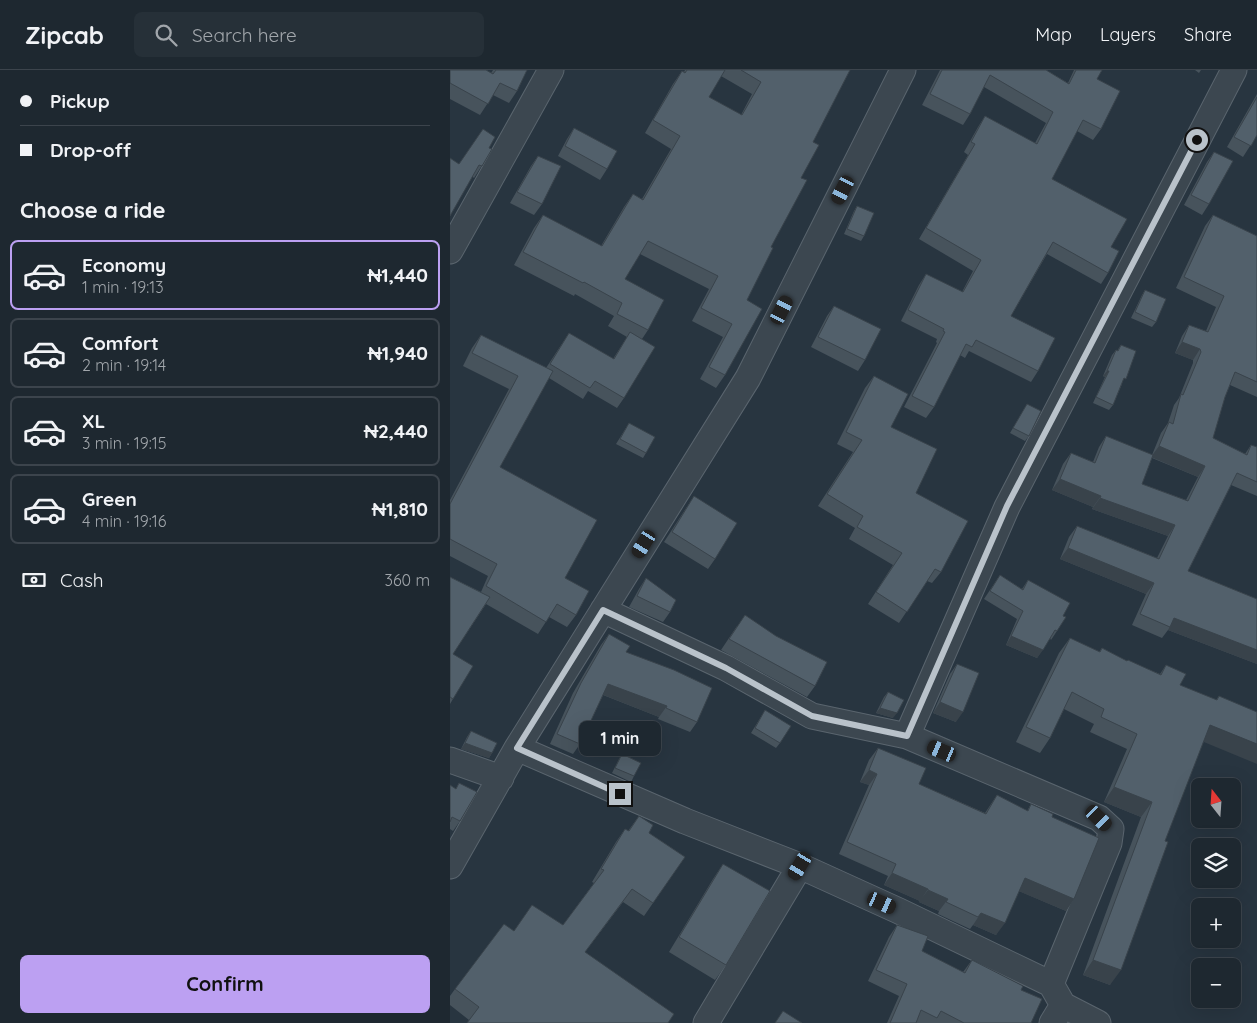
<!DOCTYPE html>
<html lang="en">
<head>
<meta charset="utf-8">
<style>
	:root { --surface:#1e2830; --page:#263038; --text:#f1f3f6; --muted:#a1a6ab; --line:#3c444c; --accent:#bca0f2 }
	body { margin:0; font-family:Quicksand,sans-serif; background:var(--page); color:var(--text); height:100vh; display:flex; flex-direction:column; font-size:19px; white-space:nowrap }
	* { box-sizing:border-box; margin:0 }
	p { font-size:16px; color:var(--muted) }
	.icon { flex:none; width:28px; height:28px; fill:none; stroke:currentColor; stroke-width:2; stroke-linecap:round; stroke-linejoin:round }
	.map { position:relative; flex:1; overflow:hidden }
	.details { display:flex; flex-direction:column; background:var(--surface); width:450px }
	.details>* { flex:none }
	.guide { display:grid; align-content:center; height:110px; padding:0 20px; background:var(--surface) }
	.needle { width:32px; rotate:343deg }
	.buttons { position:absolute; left:741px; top:708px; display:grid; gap:10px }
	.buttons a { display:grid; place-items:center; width:50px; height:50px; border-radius:8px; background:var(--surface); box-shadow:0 5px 20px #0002,0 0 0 1px var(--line); font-size:25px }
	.end { position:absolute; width:22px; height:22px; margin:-11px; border:6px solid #b9c2ca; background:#111; box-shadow:0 0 0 2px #111 }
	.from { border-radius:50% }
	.bubble { position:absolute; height:35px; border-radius:8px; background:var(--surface); box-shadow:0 5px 20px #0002,0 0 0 1px var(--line); font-size:16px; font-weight:700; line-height:35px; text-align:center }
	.car { position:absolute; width:15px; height:30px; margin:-15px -8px; border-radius:6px; box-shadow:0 0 4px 1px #0007; background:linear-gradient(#222 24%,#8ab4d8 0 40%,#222 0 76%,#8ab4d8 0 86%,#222 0) }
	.guide b { display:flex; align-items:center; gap:18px; height:48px; font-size:19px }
	.guide b+b { border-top:1px solid var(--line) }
	.guide i { width:12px; height:12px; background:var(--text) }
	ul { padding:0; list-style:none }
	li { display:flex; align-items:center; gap:15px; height:70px; margin:0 10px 8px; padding:0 10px; border:2px solid var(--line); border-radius:8px }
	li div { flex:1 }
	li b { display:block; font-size:19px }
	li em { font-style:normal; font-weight:700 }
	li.current { border-color:var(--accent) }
	li>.icon { width:45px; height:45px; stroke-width:1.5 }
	h2 { padding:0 20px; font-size:22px; line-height:60px }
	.pay { display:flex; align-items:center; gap:12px; height:55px; padding:0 20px; font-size:19px }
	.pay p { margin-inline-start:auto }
	.primary-button { display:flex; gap:10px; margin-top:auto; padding:10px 20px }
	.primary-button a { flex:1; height:58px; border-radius:8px; background:var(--accent); color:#111; font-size:20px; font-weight:700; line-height:58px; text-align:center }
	header { display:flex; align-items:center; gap:30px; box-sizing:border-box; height:70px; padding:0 25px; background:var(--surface); border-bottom:1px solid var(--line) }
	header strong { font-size:24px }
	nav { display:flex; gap:28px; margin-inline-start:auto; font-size:18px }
	.search { width:350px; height:45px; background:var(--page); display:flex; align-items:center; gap:12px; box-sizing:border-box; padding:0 18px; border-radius:8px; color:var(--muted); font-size:19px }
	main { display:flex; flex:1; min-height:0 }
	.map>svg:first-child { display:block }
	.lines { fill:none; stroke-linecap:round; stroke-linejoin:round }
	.street-casing { stroke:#5a656e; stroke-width:27 }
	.street { stroke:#3c4750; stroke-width:25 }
	.wall { fill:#47535c; fill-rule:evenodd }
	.shaded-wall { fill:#39434b }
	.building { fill:#52606b; stroke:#39434b }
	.route { stroke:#b9c2ca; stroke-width:6 }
</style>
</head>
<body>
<header>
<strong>Zipcab</strong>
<div class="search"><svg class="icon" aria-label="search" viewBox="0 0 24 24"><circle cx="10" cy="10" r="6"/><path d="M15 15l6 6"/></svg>Search here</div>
<nav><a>Map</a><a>Layers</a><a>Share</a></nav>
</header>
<main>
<section class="details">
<div class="guide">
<b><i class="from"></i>Pickup</b>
<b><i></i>Drop-off</b>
</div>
<h2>Choose a ride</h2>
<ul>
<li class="current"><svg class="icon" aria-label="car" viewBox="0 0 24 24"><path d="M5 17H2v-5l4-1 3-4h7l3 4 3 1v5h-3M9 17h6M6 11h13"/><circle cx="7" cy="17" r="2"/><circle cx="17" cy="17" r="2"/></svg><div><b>Economy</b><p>1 min · 19:13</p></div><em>₦1,440</em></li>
<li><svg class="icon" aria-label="car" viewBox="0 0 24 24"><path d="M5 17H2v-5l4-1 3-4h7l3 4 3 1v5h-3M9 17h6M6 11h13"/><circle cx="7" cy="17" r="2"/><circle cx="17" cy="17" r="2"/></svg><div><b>Comfort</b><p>2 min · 19:14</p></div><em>₦1,940</em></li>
<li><svg class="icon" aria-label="car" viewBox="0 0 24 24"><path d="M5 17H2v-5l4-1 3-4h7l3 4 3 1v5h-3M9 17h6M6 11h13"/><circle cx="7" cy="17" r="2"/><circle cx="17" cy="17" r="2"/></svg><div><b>XL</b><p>3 min · 19:15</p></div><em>₦2,440</em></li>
<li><svg class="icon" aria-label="car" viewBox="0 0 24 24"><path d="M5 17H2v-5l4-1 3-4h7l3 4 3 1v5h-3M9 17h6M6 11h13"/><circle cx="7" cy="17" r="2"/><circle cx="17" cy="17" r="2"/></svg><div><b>Green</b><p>4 min · 19:16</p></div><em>₦1,810</em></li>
</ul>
<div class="pay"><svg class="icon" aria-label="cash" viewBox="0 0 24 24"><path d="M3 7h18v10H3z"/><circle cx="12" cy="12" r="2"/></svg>Cash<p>360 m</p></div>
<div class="primary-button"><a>Confirm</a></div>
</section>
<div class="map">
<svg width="807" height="953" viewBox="0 0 807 953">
	<rect width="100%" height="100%" fill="#283540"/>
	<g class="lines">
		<defs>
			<path id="street" d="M0 181 101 0
				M153 540 276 598 362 646 457 666 649 748 661 759 659 773 601 914
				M457 666 557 437 784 0
				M67 678 235 751 350 796 449 841 601 914 613 935 648 953
				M0 690 51 708
				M0 796 67 678 298 308 453 0
				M256 953 350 796
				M602 953 613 935"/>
		</defs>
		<use href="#street" class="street-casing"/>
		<use href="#street" class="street"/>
	</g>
	<path class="wall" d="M0 0 41 3 43 0H77L67 21 59 33 43 25 30 45 0 29Z
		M235 0H400L363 72 351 108 297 230 275 305 266 318 250 309 273 267 242 251 259 219 190 184 175 209 198 260 192 269 174 328 167 338 138 321 133 329 99 308 50 397 115 508 126 545 117 557 99 547 88 564 36 534 3 584V629L0 634V507L31 522 38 506 0 486V430L59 319 13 296 22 278 31 265 96 298 119 263 163 289 177 267 158 256 164 246 125 224 124 226 64 195 84 158 93 145 151 176 174 137 183 124 192 129 221 79 195 63 223 14 232 1 234 2ZM271 6 302 24 291 45 259 27Z
		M490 0H596L618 13 624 0H652L647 9 651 59 643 70 627 61 602 109 661 177 658 203 651 214 597 184 561 246 588 301 581 312 519 281 515 288 510 285 484 337 476 348 454 337 487 273 486 272 487 269 451 251 469 215 476 204 512 222 523 201 469 169 518 85 514 82 528 57 535 46 585 73 596 53 534 17 520 44 513 55 472 35Z
		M745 0H751L749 3Z
		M807 24V65L793 87 777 77Z
		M124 58 157 99 150 110 108 86 117 69Z
		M39 78 36 89 24 108 9 94Z
		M764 82 759 134 752 145 734 135 757 92Z
		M88 86 92 134 84 145 60 133 81 96Z
		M407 136 414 166 411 171 394 164 404 141Z
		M763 145 807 166V327L780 315 775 327 763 368 795 384 801 375 807 377V426L781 415 738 501 807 529V594L718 560 712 568 682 555 696 524 610 489 619 467 627 456 707 488 718 466 642 439 643 437 602 420 613 394 621 383 643 392 649 377 656 366 702 385 711 363 718 353 724 335 729 328 743 293V290L725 283 732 266 739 255 756 261 766 237 726 218 755 156ZM702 388 748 407 736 430 692 414Z
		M695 220 706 252 702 257 681 248 692 225Z
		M384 236 415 290 408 301 361 277 377 246Z
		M671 275 672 314 663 335 659 340 643 333 655 307 653 306 662 285 666 280 667 281Z
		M424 306 441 357 466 423 491 502 482 513 477 511 449 553 418 534 443 495 399 469 405 458 368 436 403 382 387 374 415 318Z
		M577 334 579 366 575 371 560 363Z
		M179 353 196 383 193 388 166 374Z
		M244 426 265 489 258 499 214 472Z
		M550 505 572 519 578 510 613 546 607 561 601 570 600 568 587 588 556 575 567 549 534 529Z
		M196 508 220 542 213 552 179 537 189 519Z
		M287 556 365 616 357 627 271 580Z
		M159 564 247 652 240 662 208 649 209 647 153 625 130 674 123 684 100 674 123 623 151 575Z
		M620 568 649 582 652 578 677 591 710 604 716 595 730 615 766 630 769 626 753 671 660 915 633 905 691 747 654 732 677 679 640 662 644 654 614 639 600 668 590 683 566 672 609 583Z
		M507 594 506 652 483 643 500 604Z
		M438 622 443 648 426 643 434 627Z
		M315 640 330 673 326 678 301 663Z
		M21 661 42 683 39 688 11 679 17 667Z
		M428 678 469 714 535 743 547 725 577 741 581 734 602 747 624 829 616 841 569 821 546 865 523 855 520 859 488 844 489 841 469 832 470 831 434 815 438 806 389 784 419 715 410 712 419 690Z
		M172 684 184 706 181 712 162 703 169 689Z
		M9 713 10 751 3 761 0 759V715L6 719Z
		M189 746 199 763 235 787 194 846 173 832 135 882 19 950 0 935V926L5 919 64 861 113 855 144 813 142 812 166 772 175 759 178 761Z
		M273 794 276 895 265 910 219 882 263 809Z
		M447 855 472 881 513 902 522 890 571 920 581 953H437L449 926 418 911 439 867Z"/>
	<path class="shaded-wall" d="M732 272 750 279 743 290 725 283Z
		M657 301H659L655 307 653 306Z
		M709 376 755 396 748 407 701 387Z
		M610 409 651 426 643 437 602 420Z
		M650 428 725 455 718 466 642 439Z
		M618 478 704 513 696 524 610 489Z
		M724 548 807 580V594L718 560Z
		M561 566 593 580 587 588 556 575Z
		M158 614 217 636 209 647 151 624Z
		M490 632 513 642 506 652 483 643Z
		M430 638 447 643 443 648 426 643Z
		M760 655 807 674V694L749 670Z
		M15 673 42 683 39 688 11 679Z
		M419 700 427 704 419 715 410 712Z
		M664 717 702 732 691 747 654 732Z
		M442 803 478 819 470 831 434 815Z
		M575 808 624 829 616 841 566 820Z
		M478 820 498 829 489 841 469 832Z
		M531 843 555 853 546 865 523 855Z
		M643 890 671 900 660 915 633 905Z"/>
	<path class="building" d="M0 0H36L43 4 46 0H77L67 21 50 13 38 34 0 13Z
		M237 0H275L259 27 292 45 311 12 291 0H400L363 72 369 75 351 108 357 110 321 177 323 178 297 230 312 239 275 305 259 297 282 254 251 238 268 206 198 171 175 209 214 230 198 260 167 244 172 233 134 212 133 213 73 182 93 145 152 176 183 124 193 130 230 66 203 50 232 1 235 3Z
		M492 0H596L619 14 626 0H652L647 9 670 21 651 59 633 50 602 109 677 149 661 177 669 181 658 203 603 172 561 246 605 268 588 301 526 270 522 277 516 274 484 337 462 326 495 262 493 261 494 259 458 240 476 204 513 222 531 190 476 158 525 74 521 72 535 46 587 74 603 42 540 5 520 44 480 24Z
		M807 27V65L801 76 784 67Z
		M124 58 167 81 157 99 115 76Z
		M33 59 45 67 39 78 42 79 32 96 29 95 0 146V88L9 94Z
		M764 82 783 91 759 134 741 125Z
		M88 86 111 96 92 134 67 122Z
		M407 136 424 143 414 166 397 159Z
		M763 145 807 166V312L785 302 775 327 763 368 797 385 801 375 807 377V412L787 403 738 501 807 529V580L724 548 720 557 690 544 704 513 618 478 627 456 709 489 725 455 650 428 651 426 610 409 621 383 645 393 656 366 703 385 692 414 738 431 755 396 709 376 719 352 723 354 731 324 733 325 751 282 750 279 732 272 739 255 758 262 774 226 734 207Z
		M695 220 716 229 706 252 685 242Z
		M384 236 431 259 415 290 368 267Z
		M180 262 205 277 174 328 145 311 140 318 100 294 119 263 164 289Z
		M31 265 103 301 50 397 147 450 115 508 139 521 126 545 107 534 96 552 36 516 47 494 0 469V434L68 306 22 283Z
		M671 275 686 281 676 309 674 308 663 335 646 327 659 301H657L666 280 668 281Z
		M424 306 458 324 441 357 487 379 466 423 518 451 491 502 485 499 457 542 426 522 452 483 407 457 413 446 377 424 412 370 396 362Z
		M577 334 591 341 579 366 563 358Z
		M179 353 205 367 196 383 170 369Z
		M244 426 287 453 265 489 222 462Z
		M550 505 573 520 578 510 620 533 613 546 616 547 607 561 605 560 593 580 561 566 573 541 540 521Z
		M0 507 40 527 3 584 23 596 3 629 0 627Z
		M196 508 226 530 220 542 187 526Z
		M295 545 326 566 377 592 365 616 279 569Z
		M159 564 180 576 176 582 224 600 262 618 247 652 216 638 217 636 158 614 130 674 107 664 131 613Z
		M620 568 650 582 652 578 677 591 678 590 711 605 716 595 736 604 730 615 767 630 769 626 807 642V674L760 655 715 771 718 772 671 900 643 890 702 732 664 717 687 664 651 647 654 639 622 622 600 668 576 657Z
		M507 594 529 603 513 642 490 632Z
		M438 622 454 630 447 643 430 638Z
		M315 640 341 656 330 673 305 658Z
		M21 661 47 673 42 683 15 673Z
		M428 678 476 698 469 714 536 744 547 725 578 741 581 734 603 744 602 747 649 768 624 829 575 808 555 853 531 843 528 847 496 832 498 829 478 820V819L442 803 446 794 397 772 427 704 419 700Z
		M172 684 191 693 184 706 165 698Z
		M9 713 27 722 10 751 2 747 0 752V715L6 719Z
		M189 746 203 755 199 763 235 787 203 833 182 819 135 882 224 944 218 953H17L29 937 5 919 54 854 64 861 82 835 113 855 154 800 151 799 175 759 179 761Z
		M273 794 320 821 276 895 229 867Z
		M447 855 478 866 472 881 515 903 522 890 573 916 571 920 592 929 581 953H514L491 941 487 948 471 940 466 953H440L457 914 426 900Z
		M333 941 352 953H325Z"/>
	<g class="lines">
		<path class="route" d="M170 724 67 678 153 540 276 598 362 646 457 666 557 436 747 70"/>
	</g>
</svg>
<div class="buttons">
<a><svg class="needle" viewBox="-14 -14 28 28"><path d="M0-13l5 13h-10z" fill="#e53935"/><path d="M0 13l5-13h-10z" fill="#a1a6ab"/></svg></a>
<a><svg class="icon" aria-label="layers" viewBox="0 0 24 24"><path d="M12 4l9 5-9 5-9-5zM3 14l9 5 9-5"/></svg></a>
<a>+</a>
<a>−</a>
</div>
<i class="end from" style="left:747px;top:70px"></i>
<i class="end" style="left:170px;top:724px"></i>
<div class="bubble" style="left:129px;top:651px;width:82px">1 min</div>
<i class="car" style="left:393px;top:120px;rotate:207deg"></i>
<i class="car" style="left:332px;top:240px;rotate:27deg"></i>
<i class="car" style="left:194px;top:474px;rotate:212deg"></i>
<i class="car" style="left:492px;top:681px;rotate:293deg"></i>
<i class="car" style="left:649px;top:748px;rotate:134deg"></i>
<i class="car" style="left:350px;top:796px;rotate:211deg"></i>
<i class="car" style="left:432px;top:833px;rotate:114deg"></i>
</div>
</main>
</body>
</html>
